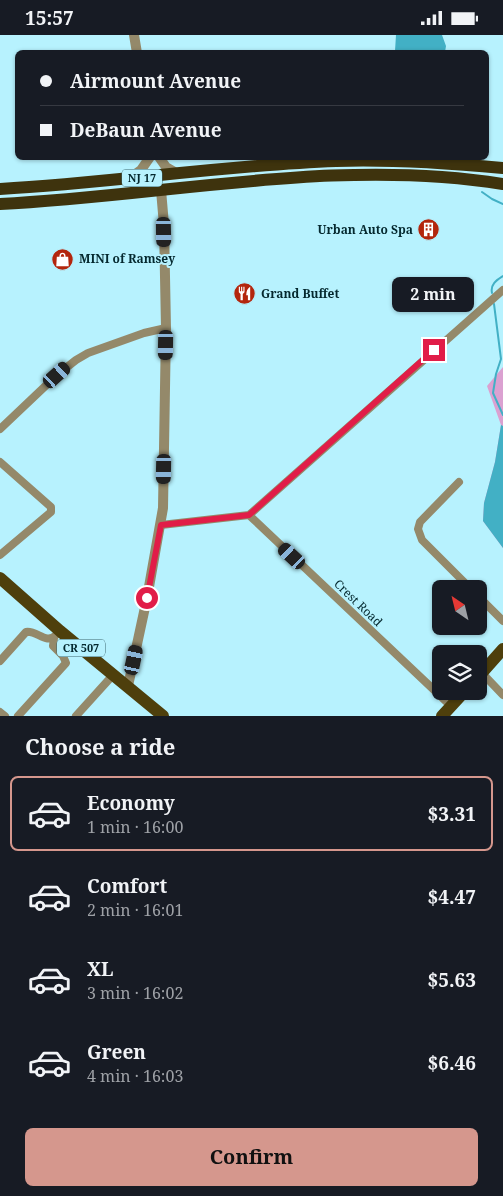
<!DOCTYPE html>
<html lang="en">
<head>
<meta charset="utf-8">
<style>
	:root { --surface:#171b24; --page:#242831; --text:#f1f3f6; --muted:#9ea1a6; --line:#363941; --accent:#d5978d }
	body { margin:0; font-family:"Noto Serif",serif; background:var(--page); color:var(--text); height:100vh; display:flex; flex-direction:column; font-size:19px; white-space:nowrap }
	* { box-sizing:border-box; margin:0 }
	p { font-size:16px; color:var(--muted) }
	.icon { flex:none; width:28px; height:28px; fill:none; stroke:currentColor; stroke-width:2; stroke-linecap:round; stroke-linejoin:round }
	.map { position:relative; height:681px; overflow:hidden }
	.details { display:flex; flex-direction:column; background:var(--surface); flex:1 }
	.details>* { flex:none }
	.hud { position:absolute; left:15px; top:15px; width:474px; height:110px; border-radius:8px; box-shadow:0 1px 4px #0004; display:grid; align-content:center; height:110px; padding:0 25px; background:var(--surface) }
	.needle { width:32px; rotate:325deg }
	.buttons { position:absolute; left:432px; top:545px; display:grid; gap:10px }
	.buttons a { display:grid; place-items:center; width:55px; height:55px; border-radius:8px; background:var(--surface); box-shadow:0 1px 4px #0004; font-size:25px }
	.end { position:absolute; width:22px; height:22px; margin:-11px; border:6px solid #e11d48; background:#fff; box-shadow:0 0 0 2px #fff }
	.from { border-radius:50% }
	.bubble { position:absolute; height:35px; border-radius:8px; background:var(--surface); box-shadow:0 1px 4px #0004; font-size:16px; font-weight:700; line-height:35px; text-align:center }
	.car { position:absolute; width:15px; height:30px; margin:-15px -8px; border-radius:6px; box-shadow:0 0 4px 1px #0007; background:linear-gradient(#222 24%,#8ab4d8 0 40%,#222 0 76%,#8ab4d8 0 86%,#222 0) }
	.hud b { display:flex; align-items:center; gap:18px; height:48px; font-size:19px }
	.hud b+b { border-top:1px solid var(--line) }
	.hud i { width:12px; height:12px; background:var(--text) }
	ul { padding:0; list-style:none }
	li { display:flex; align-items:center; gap:15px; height:75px; margin:0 10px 8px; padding:0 15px; border:2px solid transparent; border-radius:8px }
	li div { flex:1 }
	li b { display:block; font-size:19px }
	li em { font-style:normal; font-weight:700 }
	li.active { border-color:var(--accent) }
	li>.icon { width:45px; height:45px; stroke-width:1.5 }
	h2 { padding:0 25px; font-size:22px; line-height:60px }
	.action { display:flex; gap:10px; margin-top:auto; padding:10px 25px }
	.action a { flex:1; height:58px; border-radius:8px; background:var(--accent); color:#111; font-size:20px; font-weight:700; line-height:58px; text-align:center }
	.status { display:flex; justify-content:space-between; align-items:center; height:35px; padding:0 25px; background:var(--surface); direction:ltr }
	.status svg { height:14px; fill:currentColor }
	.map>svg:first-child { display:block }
	.green { fill:#dba1d1 }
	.water { fill:#42b0c5 }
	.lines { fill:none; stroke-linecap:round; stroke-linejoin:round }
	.stream { stroke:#42b0c5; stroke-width:2 }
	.minor { stroke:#94896a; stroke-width:8 }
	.tertiary { stroke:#94896a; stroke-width:10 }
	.primary { stroke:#4e3f0c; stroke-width:12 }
	.trunk { stroke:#3e330d; stroke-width:12 }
	.route { stroke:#e11d48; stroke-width:6 }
	.labels { text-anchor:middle; stroke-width:4; stroke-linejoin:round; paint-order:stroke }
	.shield { fill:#b7f2fe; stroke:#3a656c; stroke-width:1 }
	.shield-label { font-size:11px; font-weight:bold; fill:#04282e }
	.poi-label { font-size:12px; font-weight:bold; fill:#04282e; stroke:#b7f2fe; text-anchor:start }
	.street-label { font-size:12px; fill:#04282e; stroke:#b7f2fe }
</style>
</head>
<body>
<div class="status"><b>15:57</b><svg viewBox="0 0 49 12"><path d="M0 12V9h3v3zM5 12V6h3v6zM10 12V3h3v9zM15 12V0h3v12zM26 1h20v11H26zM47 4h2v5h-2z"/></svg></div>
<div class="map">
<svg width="503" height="681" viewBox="0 0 503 681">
	<rect width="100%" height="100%" fill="#b7f2fe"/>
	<path class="green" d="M503 332V513L483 486 484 468 495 427 501 390 487 351Z"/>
	<path class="water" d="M396 0H442L446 11 445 17H397L395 16Z
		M501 390 503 391V513L483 486 484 468 495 427Z"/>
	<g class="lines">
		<path class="stream" d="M482 157 492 164 503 169
			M492 258C490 249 497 245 503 241
			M494 269 501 324 496 339 493 358 503 380"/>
		<path class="minor" d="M0 394 57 340 76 325 88 318 144 298 166 293
			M0 427 51 472V477L0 520
			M459 447 420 487 418 494 422 505 471 554
			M249 480 451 671
			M161 490 249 480 503 255
			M479 562 503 586
			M0 626 26 597C37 595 46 610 56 600
			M482 638 503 660
			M0 677 5 681
			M18 681 66 628 63 621 53 611 54 603
			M76 681 113 640"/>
		<path class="tertiary" d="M134 0 137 18
			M159 122 166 132 178 139
			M130 143 141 135 150 122
			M128 651 147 563 163 473 166 293 164 190 161 155"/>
		<path class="primary" d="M0 543 60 596 163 681
			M479 641 503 614
			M442 681 465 656"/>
		<path class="trunk" d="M0 154C112 148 224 130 336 126 392 124 448 128 503 133
			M0 169C167 161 336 122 503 149"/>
	</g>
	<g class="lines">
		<path class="route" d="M147 563 161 490 249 480 434 315"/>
	</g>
	<defs>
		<symbol id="building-disc" viewBox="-11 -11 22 22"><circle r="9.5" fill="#b3260d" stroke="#b7f2fe"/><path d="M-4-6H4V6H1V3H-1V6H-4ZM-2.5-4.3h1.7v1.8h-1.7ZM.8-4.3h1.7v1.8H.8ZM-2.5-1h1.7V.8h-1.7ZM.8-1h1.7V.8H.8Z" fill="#fff"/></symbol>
		<symbol id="shop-disc" viewBox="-11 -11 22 22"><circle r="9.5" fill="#b3260d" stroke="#b7f2fe"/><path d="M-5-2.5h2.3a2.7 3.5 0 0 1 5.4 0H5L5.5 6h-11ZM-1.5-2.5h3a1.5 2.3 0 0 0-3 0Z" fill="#fff"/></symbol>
		<symbol id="restaurant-disc" viewBox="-11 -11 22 22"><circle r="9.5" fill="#b3260d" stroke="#b7f2fe"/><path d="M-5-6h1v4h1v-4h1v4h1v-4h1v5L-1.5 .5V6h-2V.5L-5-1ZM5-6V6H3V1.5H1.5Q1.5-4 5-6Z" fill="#fff"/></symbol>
	</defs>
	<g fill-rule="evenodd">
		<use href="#building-disc" x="416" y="182" width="25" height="25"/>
		<use href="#shop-disc" x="50" y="212" width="25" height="25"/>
		<use href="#restaurant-disc" x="232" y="246" width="25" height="25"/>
	</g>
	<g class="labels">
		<g class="shield">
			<rect x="122" y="134.5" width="40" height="17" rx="4"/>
			<rect x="57" y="604.5" width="48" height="17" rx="4"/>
		</g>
		<g class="shield-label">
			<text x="142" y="147">NJ 17</text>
			<text x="81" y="617">CR 507</text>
		</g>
		<g class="poi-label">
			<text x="413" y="199" text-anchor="end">Urban Auto Spa</text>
			<text x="79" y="228">MINI of Ramsey</text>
			<text x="261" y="263">Grand Buffet</text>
		</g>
		<g class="street-label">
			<text transform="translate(358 568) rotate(44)" y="4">Crest Road</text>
		</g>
	</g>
</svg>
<div class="buttons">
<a><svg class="needle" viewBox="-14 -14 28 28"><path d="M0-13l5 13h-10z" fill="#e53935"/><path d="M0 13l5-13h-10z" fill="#9ea1a6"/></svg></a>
<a><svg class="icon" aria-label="layers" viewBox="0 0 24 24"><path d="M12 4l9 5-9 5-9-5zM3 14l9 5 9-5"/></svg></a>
</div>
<i class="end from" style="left:147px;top:563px"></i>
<i class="end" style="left:434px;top:315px"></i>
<div class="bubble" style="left:392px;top:242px;width:82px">2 min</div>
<i class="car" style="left:164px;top:197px;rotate:179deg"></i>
<i class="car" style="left:166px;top:310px;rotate:181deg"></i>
<i class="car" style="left:57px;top:340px;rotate:48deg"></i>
<i class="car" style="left:164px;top:434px;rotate:181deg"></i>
<i class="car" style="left:292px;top:521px;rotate:313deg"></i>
<i class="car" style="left:134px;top:625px;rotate:12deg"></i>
<div class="hud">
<b><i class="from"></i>Airmount Avenue</b>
<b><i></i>DeBaun Avenue</b>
</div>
</div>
<section class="details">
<h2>Choose a ride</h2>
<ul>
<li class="active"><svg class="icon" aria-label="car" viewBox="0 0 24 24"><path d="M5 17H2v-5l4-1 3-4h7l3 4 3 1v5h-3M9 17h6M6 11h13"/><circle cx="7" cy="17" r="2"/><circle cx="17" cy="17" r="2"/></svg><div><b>Economy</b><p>1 min · 16:00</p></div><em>$3.31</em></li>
<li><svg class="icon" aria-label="car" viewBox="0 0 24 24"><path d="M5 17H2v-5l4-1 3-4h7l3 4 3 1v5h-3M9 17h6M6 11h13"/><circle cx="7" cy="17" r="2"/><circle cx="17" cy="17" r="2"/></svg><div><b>Comfort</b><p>2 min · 16:01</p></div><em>$4.47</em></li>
<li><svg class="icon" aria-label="car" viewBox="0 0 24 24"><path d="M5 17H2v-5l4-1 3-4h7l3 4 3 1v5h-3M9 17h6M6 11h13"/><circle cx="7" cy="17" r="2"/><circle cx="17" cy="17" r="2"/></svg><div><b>XL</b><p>3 min · 16:02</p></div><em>$5.63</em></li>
<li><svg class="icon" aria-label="car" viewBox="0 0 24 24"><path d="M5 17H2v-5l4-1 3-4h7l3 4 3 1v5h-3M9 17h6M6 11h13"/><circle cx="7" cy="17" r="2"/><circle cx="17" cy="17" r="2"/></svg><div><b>Green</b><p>4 min · 16:03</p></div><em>$6.46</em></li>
</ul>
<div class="action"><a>Confirm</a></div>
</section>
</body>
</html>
